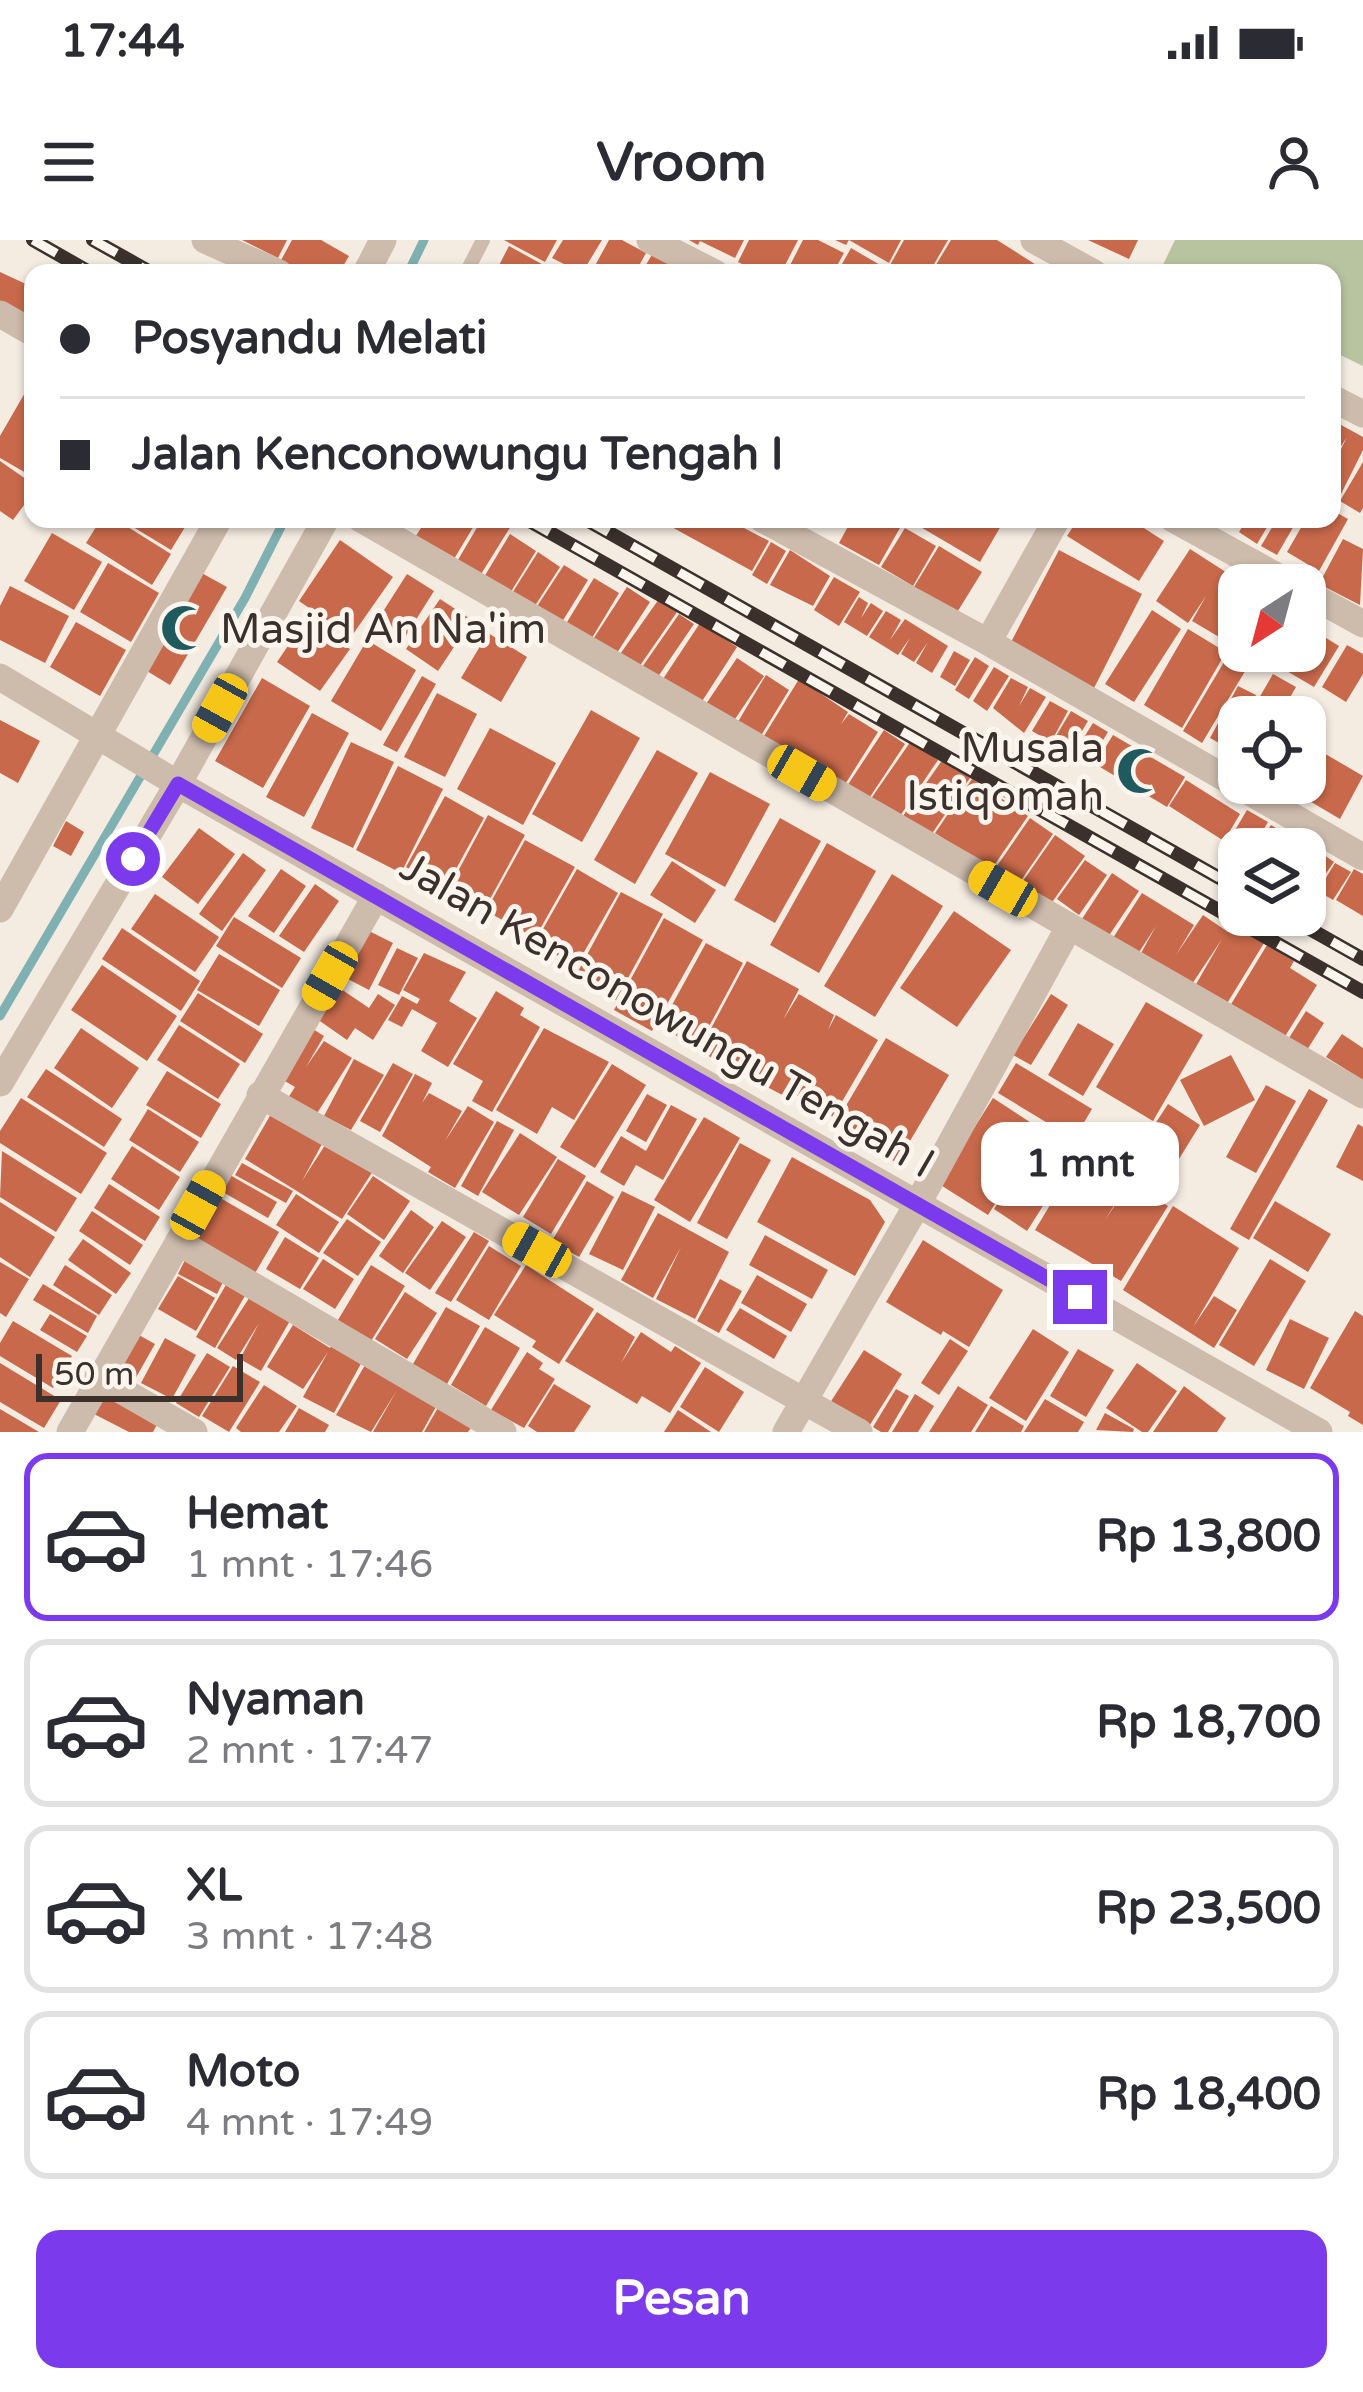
<!DOCTYPE html>
<html lang="id">
<head>
<meta charset="utf-8">
<style>
	:root { --surface:#fff; --page:#f7f7f7; --text:#2b2b33; --muted:#7c7c81; --line:#e1e1e2; --accent:#7c3aed }
	body { margin:0; font-family:"Varela Round",sans-serif; background:var(--page); color:var(--text); height:100vh; display:flex; flex-direction:column; font-size:45px; white-space:nowrap }
	* { box-sizing:border-box; margin:0 }
	p { font-size:39px; color:var(--muted) }
	.icon { flex:none; width:66px; height:66px; fill:none; stroke:currentColor; stroke-width:2; stroke-linecap:round; stroke-linejoin:round }
	.map { position:relative; height:1192px; overflow:hidden }
	.drawer { display:flex; flex-direction:column; background:var(--surface); flex:1 }
	.drawer>* { flex:none }
	.banner { position:absolute; left:24px; top:24px; width:1317px; height:264px; border-radius:24px; box-shadow:0 3px 9px #0004; display:grid; align-content:center; height:264px; padding:0 36px; background:var(--surface) }
	.needle { width:78px; rotate:216deg }
	.controls { position:absolute; left:1218px; top:324px; display:grid; gap:24px }
	.controls a { display:grid; place-items:center; width:108px; height:108px; border-radius:24px; background:var(--surface); box-shadow:0 3px 9px #0004; font-size:60px }
	.scale { position:absolute; left:36px; bottom:30px; width:207px; box-sizing:border-box; padding-left:12px; border:6px solid #3b302b; border-top:0; font-size:33px; line-height:42px; white-space:nowrap; color:#3b302b; -webkit-text-stroke:9px #fbf5ee; paint-order:stroke }
	.end { position:absolute; width:54px; height:54px; margin:-27px; border:15px solid #7c3aed; background:#fff; box-shadow:0 0 0 6px #fff }
	.from { border-radius:50% }
	.bubble { position:absolute; height:84px; border-radius:24px; background:var(--surface); box-shadow:0 3px 9px #0004; font-size:39px; font-weight:800; line-height:84px; text-align:center }
	.car { position:absolute; width:36px; height:72px; margin:-36px -18px; border-radius:15px; box-shadow:0 0 9px 3px #0007; background:linear-gradient(#f5c518 24%,#345 0 40%,#f5c518 0 76%,#345 0 86%,#f5c518 0) }
	.banner b { display:flex; align-items:center; gap:42px; height:114px; font-size:45px }
	.banner b+b { border-top:3px solid var(--line) }
	.banner i { width:30px; height:30px; background:var(--text) }
	ul { padding:21px 0 0; list-style:none }
	li { display:flex; align-items:center; gap:36px; height:168px; margin:0 24px 18px; padding:0 12px; border:6px solid var(--line); border-radius:24px }
	li div { flex:1 }
	li b { display:block; font-size:45px }
	li em { font-style:normal; font-weight:800 }
	li.on { border-color:var(--accent) }
	li>.icon { width:108px; height:108px; stroke-width:1.5 }
	.cta { display:flex; gap:24px; margin-top:auto; padding:24px 36px }
	.cta a { flex:1; height:138px; border-radius:24px; background:var(--accent); color:#fff; font-size:48px; font-weight:800; line-height:138px; text-align:center }
	.status { display:flex; justify-content:space-between; align-items:center; height:84px; padding:0 60px; background:var(--surface); direction:ltr }
	.status svg { height:33px; fill:currentColor }
	header { display:flex; justify-content:space-between; align-items:center; height:156px; padding:0 36px; background:var(--surface); font-size:54px; font-weight:800 }
	.map>svg:first-child { display:block }
	.green { fill:#b8c4a0 }
	.lines { fill:none; stroke-linecap:round; stroke-linejoin:round }
	.stream { stroke:#7fb0b2; stroke-width:9 }
	.building { fill:#c8694b }
	.lane { stroke:#cdbbac; stroke-width:14 }
	.street { stroke:#cdbbac; stroke-width:27 }
	.rail-casing { stroke:#3b302b; stroke-width:14 }
	.rail { stroke:#fbf5ee; stroke-width:9; stroke-dasharray:27; stroke-linecap:butt }
	.route { stroke:#7c3aed; stroke-width:15 }
	.labels { text-anchor:middle; stroke-width:10; stroke-linejoin:round; paint-order:stroke }
	.poi-label { font-size:42px; fill:#3b302b; stroke:#fbf5ee; text-anchor:start }
	.street-label { font-size:42px; fill:#3b302b; stroke:#fbf5ee }
</style>
</head>
<body>
<div class="status"><b>17:44</b><svg viewBox="0 0 49 12"><path d="M0 12V9h3v3zM5 12V6h3v6zM10 12V3h3v9zM15 12V0h3v12zM26 1h20v11H26zM47 4h2v5h-2z"/></svg></div>
<header><svg class="icon" aria-label="menu" viewBox="0 0 24 24"><path d="M4 6h16M4 12h16M4 18h16"/></svg>Vroom<svg class="icon" aria-label="person" viewBox="0 0 24 24"><circle cx="12" cy="8" r="4"/><path d="M4 21q1-7 8-7t8 7"/></svg></header>
<div class="map">
<svg width="1363" height="1192" viewBox="0 0 1363 1192">
	<rect width="100%" height="100%" fill="#f4ebe1"/>
	<path class="green" d="M1175 0H1363V126L1332 111V33H1169L1161 29Z"/>
	<g class="lines">
		<path class="stream" d="M408 33 424 0
			M0 776 245 358 285 279"/>
	</g>
	<path class="building" d="M242 0H287L278 18Z
		M292 0H321L349 16 339 33H300L280 22Z
		M504 0H557L545 22Z
		M563 0H602L582 33 552 18Z
		M609 0H622L646 13 635 33H591Z
		M689 0H744L735 18 700 1 698 5Z
		M749 0H798L781 33H760L738 22Z
		M803 0H818L844 13 833 33H786Z
		M835 0H901L889 23 849 0 846 5Z
		M904 0H948L929 33H904L890 25Z
		M951 0H997L1049 33H931Z
		M1088 0H1138L1129 19Z
		M509 6 558 33H495Z
		M851 8 887 29 894 33H837Z
		M653 13 687 33H641Z
		M0 32 28 45 33 37V85L0 69Z
		M30 144 33 145V237L0 218V196Z
		M1332 180 1363 197V210L1340 256 1332 252V227L1347 197 1332 220Z
		M0 221 33 244V253L13 280 0 271Z
		M1363 222V268L1360 273 1340 261Z
		M1332 270 1348 279 1319 331 1287 312 1306 279H1332Z
		M101 279H115L171 314 152 345 86 303Z
		M120 279H190L171 310Z
		M427 279H478L451 324 415 297Z
		M482 279H501L511 286 478 339 455 325Z
		M657 279H727L769 301 752 331Z
		M852 279H905L879 325 839 303Z
		M907 279H1005L980 322Z
		M1078 279H1130L1164 301 1139 341 1067 296Z
		M1247 279H1272L1257 304 1239 292Z
		M1277 279 1295 284 1277 315 1261 306Z
		M905 288 936 306 913 346 881 327Z
		M52 293 102 322 74 370 24 341Z
		M510 294 536 311 507 358 481 342Z
		M1343 299 1363 309 1360 365 1319 344Z
		M340 300 393 337 351 397 299 361Z
		M771 302 786 311 767 344 752 335Z
		M939 306 982 332 956 374 914 347Z
		M1190 309 1246 345H1239V390L1231 404 1192 381 1206 356 1188 383 1156 361Z
		M790 310 830 336 813 366 770 345Z
		M1059 310 1142 354 1093 450 1009 406Z
		M538 312 560 327 531 372 509 358Z
		M108 323 159 353 131 402 80 372Z
		M564 325 588 340 557 390 532 374Z
		M198 331 227 347 170 445 142 428Z
		M407 334 434 351 402 402 375 384Z
		M834 337 860 352 839 386 814 370Z
		M594 338 619 353 589 403 564 387Z
		M10 346 69 376 45 423 0 400V366Z
		M627 347 650 362 613 419 590 404Z
		M859 357 868 363 861 378 871 363 883 371 867 396 844 382Z
		M440 359 472 380 438 431 406 409Z
		M659 359 677 372 637 430 618 417Z
		M1152 370 1181 389 1134 462 1105 444Z
		M886 371 901 380 890 400 905 379 948 406 932 433 916 423 928 402 914 422 901 414 910 398 898 415 869 397Z
		M679 374 694 384 653 444 638 433Z
		M307 378 350 409 320 451 277 422Z
		M76 382 126 410 100 456 50 427Z
		M700 383 737 407 699 466 661 442Z
		M1310 388 1339 406 1314 447 1285 430 1297 411H1305V397Z
		M1188 389 1226 412 1182 488 1144 465Z
		M488 393 527 417 501 462 461 438Z
		M367 400 416 430 381 491 331 461Z
		M1347 405 1363 414V434L1346 462 1322 447Z
		M954 411 970 420 955 446 940 437Z
		M975 417 989 426 969 459 955 450Z
		M1227 417 1247 428 1202 503 1183 491Z
		M737 418 764 436 731 485 704 467Z
		M994 427 1009 436 987 471 973 461Z
		M1273 434 1296 447 1279 477H1248Z
		M766 435 789 450 759 499 736 485Z
		M422 436 436 444 397 512 383 505Z
		M262 438 310 466 263 548 215 521Z
		M1011 438 1028 447 1019 466 1030 448 1046 457 1024 493 993 468Z
		M799 439 848 472 841 484 849 474 878 492 844 546 761 501Z
		M1238 446 1256 455 1245 477H1239V487L1228 508 1210 498Z
		M437 453 477 474 445 537 404 517Z
		M1050 461 1068 471 1051 502 1032 491Z
		M591 470 640 498 582 602 532 574Z
		M1071 471 1088 481 1070 511 1053 501Z
		M312 473 349 493 304 577 266 557Z
		M0 480 40 501 18 543 0 533Z
		M1093 483 1108 492 1089 523 1074 513Z
		M490 488 556 523 523 585 457 549Z
		M884 490 905 504 866 563 845 549Z
		M1113 495 1185 537 1167 567 1095 524Z
		M911 501 938 520 898 579 870 560Z
		M351 502 394 522 353 608 311 588Z
		M1305 502 1363 536 1340 579 1279 543H1305Z
		M657 510 698 533 635 644 594 620Z
		M943 519 970 538 931 595 903 576Z
		M398 526 443 549 401 633 356 610Z
		M710 532 770 564 725 647 665 614Z
		M972 539 1028 576 991 630 935 593Z
		M1186 540 1240 574 1224 601 1169 566Z
		M445 556 484 578 445 649 406 627Z
		M1247 570 1268 582 1252 609H1240L1228 602Z
		M488 575 525 595 484 670 448 650Z
		M780 578 821 601 775 683 734 660Z
		M1030 578 1053 594 1013 652 990 636Z
		M66 581 84 592 71 616 53 606Z
		M1271 585 1296 600 1290 609H1256Z
		M199 588 235 614 198 664 162 637Z
		M1055 595 1085 616 1045 672 1016 651Z
		M525 600 575 627 535 698 486 671Z
		M827 603 876 631 819 733 770 705Z
		M1317 610 1334 622 1312 653 1305 648V627Z
		M243 613 266 630 222 691 199 674Z
		M1085 620 1107 635 1079 675 1057 659Z
		M672 621 716 650 695 683 650 655Z
		M1335 623 1351 632 1333 660 1318 651Z
		M281 629 306 646 274 693 248 676Z
		M577 629 618 653 576 726 535 703Z
		M1354 629 1363 634V676L1336 660Z
		M1112 633 1139 651 1106 700 1080 682Z
		M892 634 943 666 875 777 824 746Z
		M315 644 339 661 304 712 279 696Z
		M621 652 663 674 616 760 575 737Z
		M1142 653 1194 685 1176 715 1203 675 1228 692 1233 684 1264 703 1226 765 1195 746 1222 699 1192 744 1140 715 1156 686 1136 717 1111 701Z
		M155 654 219 697 195 732 131 689Z
		M954 671 1011 710 957 787 900 748Z
		M234 677 301 718 282 748 216 706Z
		M664 678 703 700 652 791 614 770Z
		M122 688 200 741 181 771 102 719Z
		M369 691 393 703 369 750 346 738Z
		M706 703 743 723 698 807 660 787Z
		M1267 705 1294 721 1290 728 1317 745 1284 798 1230 766Z
		M397 708 418 718 399 755 378 745Z
		M424 713 466 732 449 761 477 778 448 827 421 811 437 783 412 769 402 787 388 780 402 756 417 764 420 759 403 750Z
		M219 714 280 750 259 786 197 750Z
		M747 721 799 749 783 780 799 754 834 775 828 790 836 775 878 800 833 877 791 852 788 858 699 811Z
		M102 725 177 776 147 821 71 770Z
		M338 747 369 768 378 754 395 765 373 800 355 788 347 800 317 779Z
		M496 751 524 768 520 775 540 787 492 872 472 861 483 841 453 824Z
		M198 753 263 794 245 823 180 781Z
		M1051 754 1068 765 1031 825 1013 815Z
		M1146 762 1203 795 1153 881 1096 847Z
		M1306 771 1324 783 1307 810 1289 798Z
		M1078 783 1114 804 1083 856 1048 835Z
		M179 785 240 824 218 859 157 820Z
		M308 786 324 796 306 827 324 801 352 818 316 875 288 858 295 847 278 837Z
		M81 788 139 828 112 868 54 828Z
		M544 788 609 822 574 880 552 867 537 894 496 870Z
		M1342 794 1363 808V840L1326 817Z
		M886 798 949 835 897 923 834 886Z
		M1231 815 1255 860 1204 886 1180 840Z
		M354 819 384 835 351 890 324 876Z
		M393 823 413 834 380 892 360 881Z
		M1016 823 1092 869 1074 899 998 853Z
		M612 824 646 845 595 928 560 907Z
		M46 829 122 879 104 907 27 857Z
		M167 831 221 864 201 898 146 865Z
		M415 834 432 843 422 863 429 853 462 871 445 901 468 866 494 882 455 948 428 932 431 927 382 896Z
		M1266 845 1296 861 1256 933 1226 917Z
		M1309 849 1328 860 1249 1000 1230 989Z
		M647 854 667 865 646 902 626 891Z
		M21 858 107 913 81 954 0 903V891Z
		M993 858 1042 890 988 975 939 944Z
		M1168 864 1200 885 1179 919 1146 898Z
		M671 865 697 879 663 940 636 925 624 946 600 932 621 896 646 911Z
		M148 869 199 902 180 932 129 900Z
		M271 874 322 904 302 941 327 902 373 931 342 979 245 919Z
		M704 877 740 898 690 982 654 960Z
		M497 881 514 890 478 956 461 946Z
		M1358 884 1363 887V941L1336 927Z
		M1045 890 1078 911 1027 991 994 969Z
		M520 893 557 917 519 975 482 952Z
		M740 903 771 920 727 999 697 983Z
		M132 906 180 937 159 970 111 939Z
		M2 911 77 958 56 992 0 957Z
		M1082 912 1129 941 1105 980 1130 943 1168 966 1121 1041 1035 990Z
		M792 917 870 960 885 982 855 1036 757 982Z
		M558 919 586 936 551 994 523 977Z
		M242 923 293 951 286 963 235 935Z
		M230 935 277 962 268 978 221 951Z
		M373 936 410 961 384 1000 347 974Z
		M587 941 614 957 579 1017 552 1001Z
		M109 944 160 977 145 1001 94 968Z
		M622 951 655 967 623 1030 589 1014Z
		M296 954 339 982 319 1013 276 985Z
		M217 956 279 992 254 1035 192 998Z
		M1275 961 1331 994 1308 1032 1253 998Z
		M0 962 55 997 30 1037 0 1017Z
		M1173 966 1239 1008 1193 1087 1214 1056 1237 1070 1214 1108 1123 1050Z
		M411 970 434 987 403 1033 379 1016Z
		M92 971 143 1005 130 1025 79 991Z
		M658 973 729 1012 695 1079 656 1059 681 1007 653 1058 621 1040Z
		M347 979 381 1002 358 1036 323 1013Z
		M442 981 466 997 430 1050 405 1033Z
		M474 992 489 1001 451 1062 435 1053Z
		M765 995 828 1030 812 1059 749 1025Z
		M285 997 319 1018 300 1049 266 1029Z
		M83 999 131 1033 116 1054 68 1020Z
		M923 1000 1003 1050 969 1107 943 1091 941 1095 886 1062Z
		M489 1006 521 1026 489 1080 456 1060Z
		M323 1019 354 1039 335 1069 303 1049Z
		M1270 1019 1306 1041 1254 1126 1219 1105Z
		M185 1020 224 1040 217 1054 178 1034Z
		M0 1022 29 1039 6 1077 0 1073Z
		M65 1025 112 1055 99 1075 53 1045Z
		M371 1025 405 1046 371 1101 338 1080Z
		M526 1025 594 1069 559 1124 532 1107 536 1101 494 1075Z
		M757 1035 807 1064 791 1092 741 1063Z
		M178 1036 215 1058 196 1091 158 1069Z
		M720 1039 742 1051 719 1093 697 1081Z
		M227 1043 246 1054 215 1108 196 1097Z
		M43 1044 97 1076 88 1093 33 1060Z
		M405 1052 437 1073 407 1119 375 1099Z
		M251 1055 291 1079 261 1131 240 1119 259 1083 236 1120 217 1108Z
		M446 1067 480 1086 447 1144 413 1124Z
		M740 1068 787 1096 774 1119 726 1090Z
		M1355 1071 1363 1076V1185L1348 1176 1350 1172 1310 1148Z
		M597 1072 635 1097 621 1123 641 1092 671 1112 675 1106 701 1123 670 1173 642 1156 637 1164 565 1121Z
		M50 1074 87 1096 77 1112 40 1090Z
		M1290 1079 1329 1098 1304 1149 1266 1130Z
		M13 1081 72 1116 53 1148 0 1116V1103Z
		M293 1085 330 1108 334 1101 364 1118 334 1173 303 1157 328 1112 303 1149 267 1127Z
		M485 1087 520 1108 486 1166 451 1145Z
		M128 1089 155 1104 134 1141 107 1127Z
		M1033 1089 1069 1112 1026 1181 989 1158Z
		M165 1098 196 1115 172 1159 141 1143Z
		M950 1099 968 1111 939 1155 921 1143Z
		M1078 1109 1114 1130 1086 1177 1050 1156Z
		M864 1110 902 1134 866 1191 828 1166Z
		M527 1112 543 1123 539 1129 555 1139 524 1188 491 1170Z
		M207 1113 230 1127 199 1177 176 1163Z
		M0 1123 61 1160 44 1188 0 1162Z
		M1137 1123 1177 1151 1148 1192H1142L1106 1168Z
		M365 1125 437 1165 422 1192H373L397 1150 371 1192 336 1175Z
		M233 1126 260 1142 229 1192 202 1176Z
		M705 1127 744 1152 719 1192 680 1167Z
		M554 1144 591 1166 574 1192H537L528 1186Z
		M264 1145 297 1166 279 1192H241L236 1188Z
		M958 1146 988 1165 971 1192H929Z
		M1184 1146 1226 1178 1217 1192H1153Z
		M896 1149 909 1156 888 1192H881L873 1187Z
		M106 1151 160 1179 153 1192H129L94 1174Z
		M915 1154 934 1166 918 1192H892Z
		M1045 1159 1084 1182 1078 1192H1024Z
		M439 1166 472 1186 468 1192H424Z
		M991 1166 1024 1186 1021 1192H975Z
		M299 1168 329 1185 325 1192H285Z
		M0 1169 39 1192H0Z
		M678 1170 711 1192H664Z
		M1105 1173 1134 1189 1133 1192 1096 1190Z"/>
	<g class="lines">
		<path class="lane" d="M466 33 483 0"/>
		<path class="street" d="M205 0 279 33
			M650 0 715 33
			M1034 0 1094 33
			M366 33 383 0
			M0 74 33 93
			M1332 158 1363 174
			M361 279 1363 855
			M762 279 988 402 1363 617
			M1173 279 1293 345
			M1305 352 1363 384
			M988 402 1057 279
			M0 437 178 544 1319 1192
			M0 669 219 279
			M0 843 178 544 326 279
			M260 855 859 1192
			M178 1002 503 1192
			M98 1137 194 1192
			M70 1192 376 656
			M786 1192 917 965 1069 687"/>
		<defs>
			<path id="rail" d="M33 0 91 33
				M93 0 152 33
				M526 279 1363 752
				M585 279 1239 649
				M1285 675 1363 719"/>
		</defs>
		<use href="#rail" class="rail-casing"/>
		<use href="#rail" class="rail"/>
	</g>
	<g class="lines">
		<path class="route" d="M133 619 178 544 1080 1057"/>
	</g>
	<defs>
		<symbol id="mosque-bare" viewBox="-9 -9 18 18"><path d="M3.5-4.9A6 6 0 1 0 3.5 4.9A5 5 0 1 1 3.5-4.9Z" fill="#1f5a5e" stroke="#fbf5ee" stroke-width="2.5" paint-order="stroke"/></symbol>
	</defs>
	<g fill-rule="evenodd">
		<use href="#mosque-bare" x="151" y="355" width="66" height="66"/>
		<use href="#mosque-bare" x="1107" y="498" width="66" height="66"/>
	</g>
	<g class="labels">
		<g class="poi-label">
			<text x="220" y="403">Masjid An Na'im</text>
			<text x="1104" y="522" text-anchor="end">Musala<tspan x="1104" dy="48">Istiqomah</tspan></text>
		</g>
		<g class="street-label">
			<text transform="translate(668 774) rotate(30)" y="15">Jalan Kenconowungu Tengah I</text>
		</g>
	</g>
</svg>
<div class="controls">
<a><svg class="needle" viewBox="-14 -14 28 28"><path d="M0-13l5 13h-10z" fill="#e53935"/><path d="M0 13l5-13h-10z" fill="#7c7c81"/></svg></a>
<a><svg class="icon" aria-label="locate" viewBox="0 0 24 24"><circle cx="12" cy="12" r="6"/><path d="M12 2v4M12 18v4M2 12h4M18 12h4"/></svg></a>
<a><svg class="icon" aria-label="layers" viewBox="0 0 24 24"><path d="M12 4l9 5-9 5-9-5zM3 14l9 5 9-5"/></svg></a>
</div>
<div class="scale">50 m</div>
<i class="end from" style="left:133px;top:619px"></i>
<i class="end" style="left:1080px;top:1057px"></i>
<div class="bubble" style="left:981px;top:882px;width:198px">1 mnt</div>
<i class="car" style="left:220px;top:468px;rotate:209deg"></i>
<i class="car" style="left:802px;top:533px;rotate:120deg"></i>
<i class="car" style="left:1003px;top:649px;rotate:300deg"></i>
<i class="car" style="left:330px;top:736px;rotate:210deg"></i>
<i class="car" style="left:198px;top:965px;rotate:29deg"></i>
<i class="car" style="left:537px;top:1010px;rotate:299deg"></i>
<div class="banner">
<b><i class="from"></i>Posyandu Melati</b>
<b><i></i>Jalan Kenconowungu Tengah I</b>
</div>
</div>
<section class="drawer">
<ul>
<li class="on"><svg class="icon" aria-label="car" viewBox="0 0 24 24"><path d="M5 17H2v-5l4-1 3-4h7l3 4 3 1v5h-3M9 17h6M6 11h13"/><circle cx="7" cy="17" r="2"/><circle cx="17" cy="17" r="2"/></svg><div><b>Hemat</b><p>1 mnt · 17:46</p></div><em>Rp 13,800</em></li>
<li><svg class="icon" aria-label="car" viewBox="0 0 24 24"><path d="M5 17H2v-5l4-1 3-4h7l3 4 3 1v5h-3M9 17h6M6 11h13"/><circle cx="7" cy="17" r="2"/><circle cx="17" cy="17" r="2"/></svg><div><b>Nyaman</b><p>2 mnt · 17:47</p></div><em>Rp 18,700</em></li>
<li><svg class="icon" aria-label="car" viewBox="0 0 24 24"><path d="M5 17H2v-5l4-1 3-4h7l3 4 3 1v5h-3M9 17h6M6 11h13"/><circle cx="7" cy="17" r="2"/><circle cx="17" cy="17" r="2"/></svg><div><b>XL</b><p>3 mnt · 17:48</p></div><em>Rp 23,500</em></li>
<li><svg class="icon" aria-label="car" viewBox="0 0 24 24"><path d="M5 17H2v-5l4-1 3-4h7l3 4 3 1v5h-3M9 17h6M6 11h13"/><circle cx="7" cy="17" r="2"/><circle cx="17" cy="17" r="2"/></svg><div><b>Moto</b><p>4 mnt · 17:49</p></div><em>Rp 18,400</em></li>
</ul>
<div class="cta"><a>Pesan</a></div>
</section>
</body>
</html>
